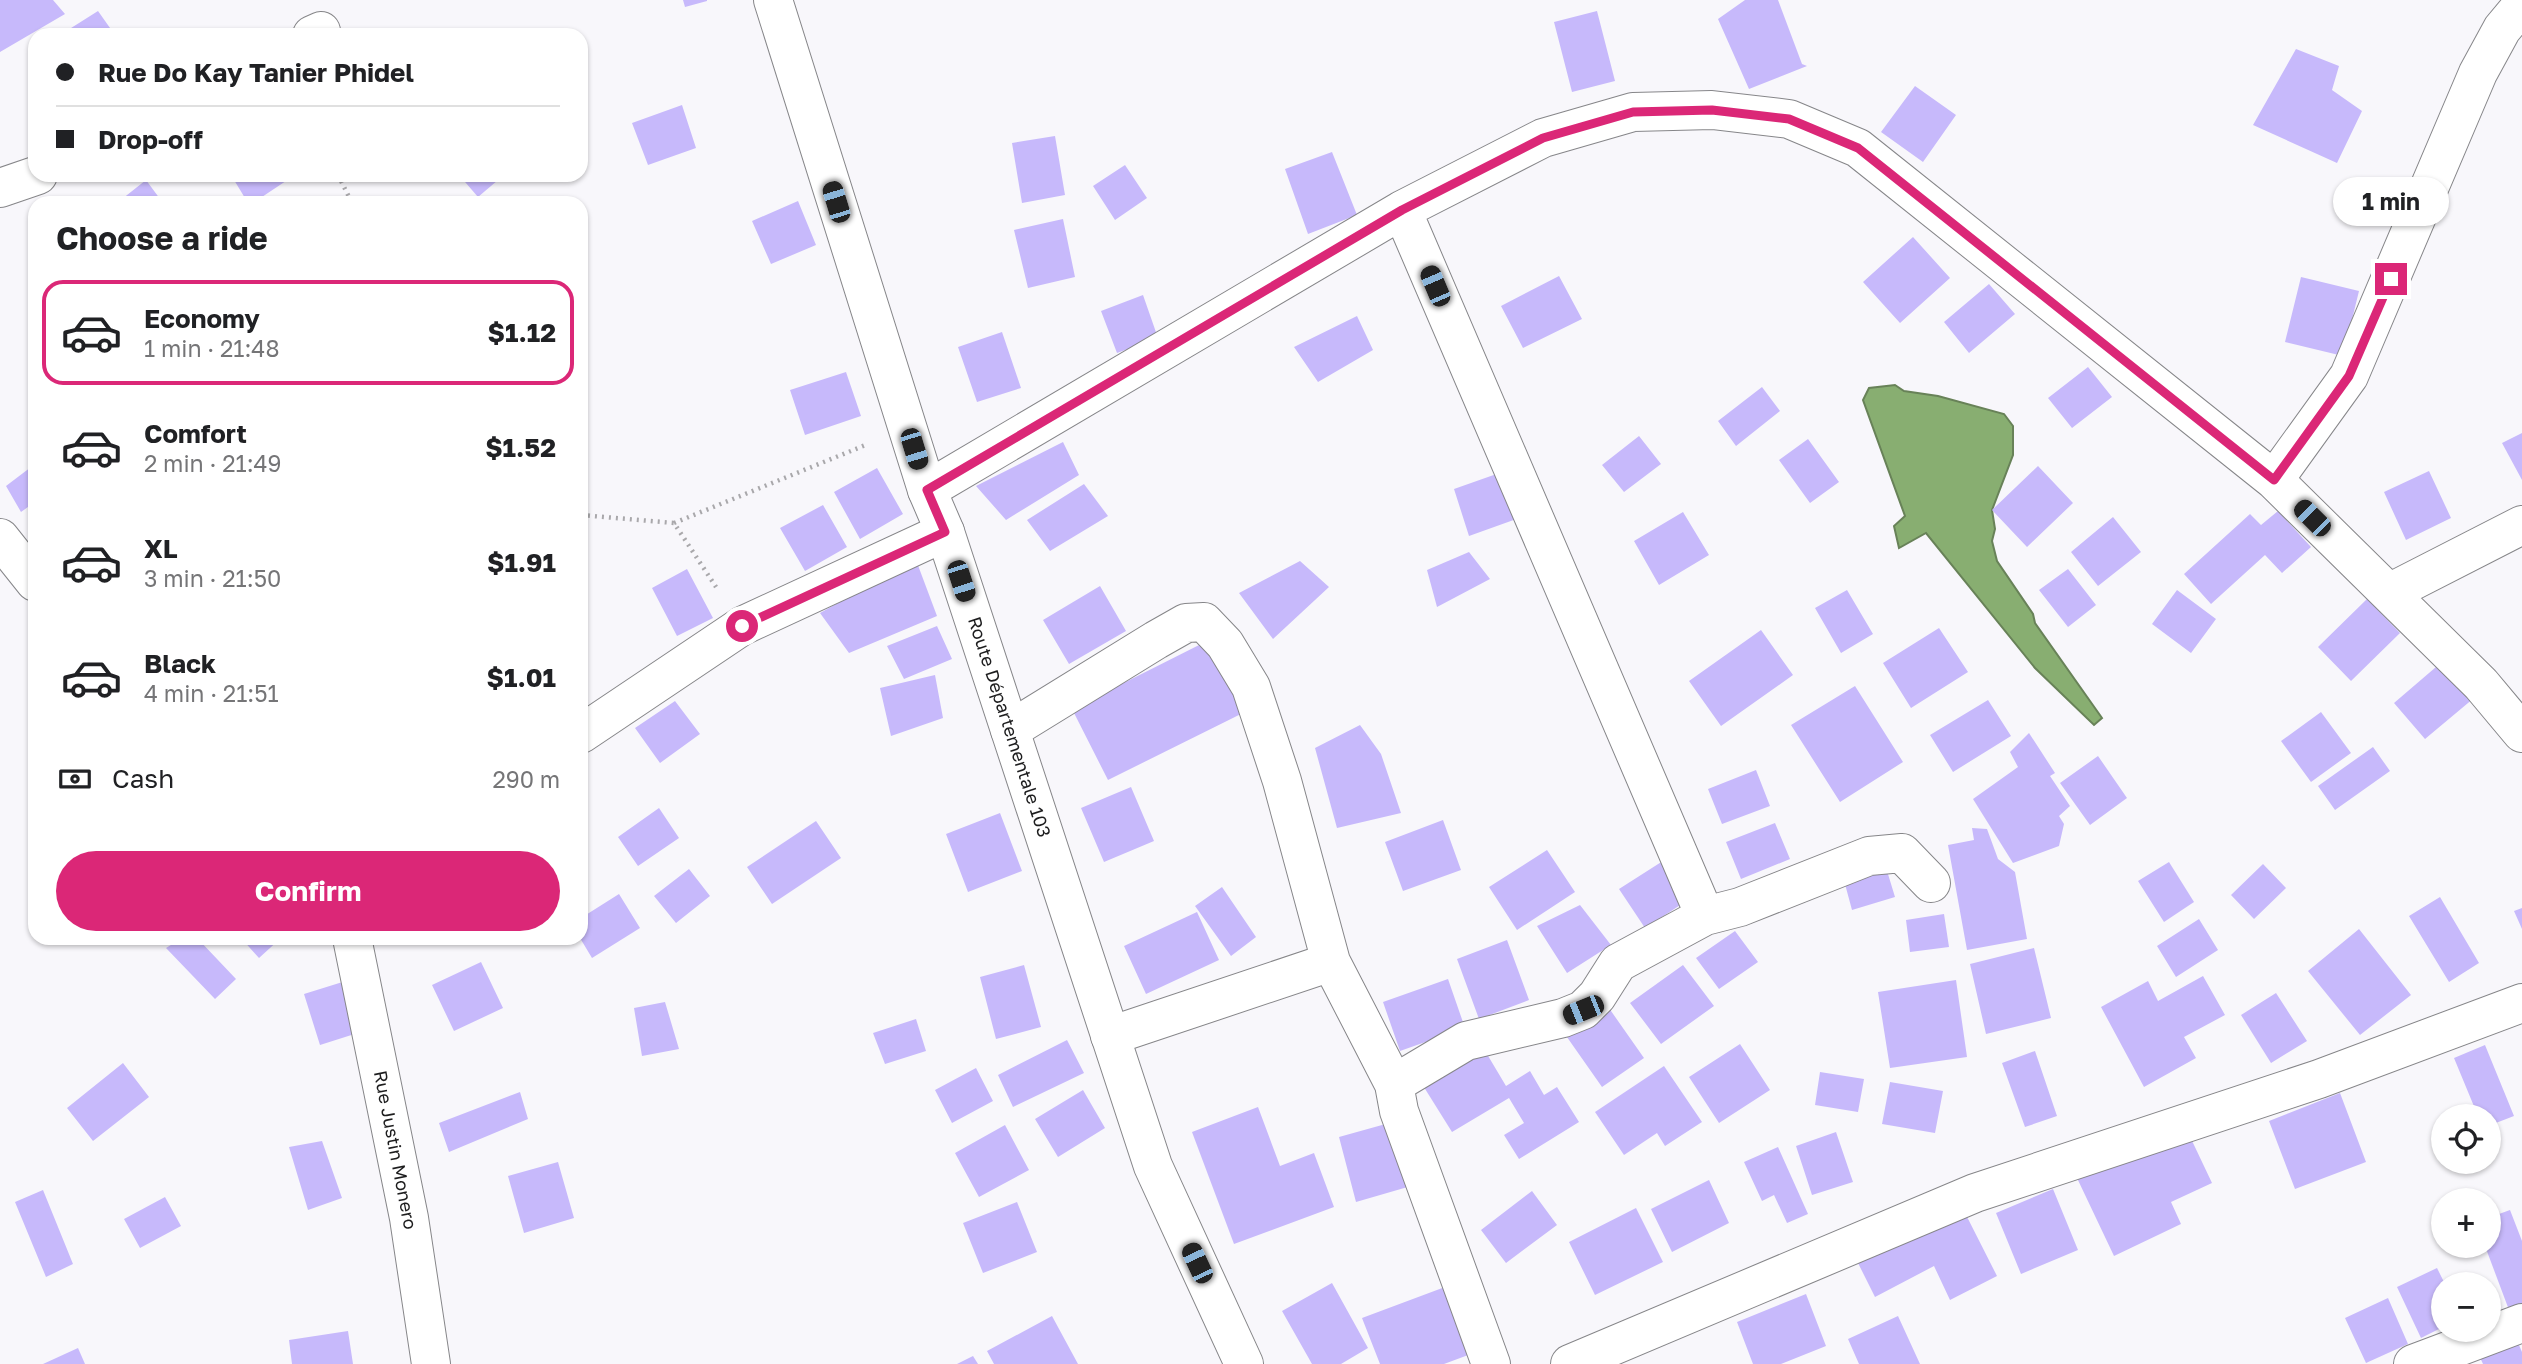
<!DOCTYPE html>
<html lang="en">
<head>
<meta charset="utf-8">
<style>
	:root { --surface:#fff; --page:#f2f2f2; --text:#202124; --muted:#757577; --line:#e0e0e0; --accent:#db2777 }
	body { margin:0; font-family:"Golos Text",sans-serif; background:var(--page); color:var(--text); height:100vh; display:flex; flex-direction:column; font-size:26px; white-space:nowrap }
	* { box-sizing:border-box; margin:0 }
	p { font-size:23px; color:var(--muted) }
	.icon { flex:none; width:38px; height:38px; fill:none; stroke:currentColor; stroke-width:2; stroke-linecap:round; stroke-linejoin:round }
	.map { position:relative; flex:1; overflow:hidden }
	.side { position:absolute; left:28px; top:196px; width:560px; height:749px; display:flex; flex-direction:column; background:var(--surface); border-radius:21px; box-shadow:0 2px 5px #0004 }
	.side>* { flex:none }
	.hud { position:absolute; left:28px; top:28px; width:560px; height:154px; border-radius:21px; box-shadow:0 2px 5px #0004; display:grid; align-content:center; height:154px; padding:0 28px; background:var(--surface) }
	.tools { position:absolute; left:2431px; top:1104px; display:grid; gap:14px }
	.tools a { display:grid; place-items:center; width:70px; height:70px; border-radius:50%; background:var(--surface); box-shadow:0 2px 5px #0004; font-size:35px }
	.end { position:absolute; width:32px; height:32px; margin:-16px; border:9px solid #db2777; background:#fff; box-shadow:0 0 0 4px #fff }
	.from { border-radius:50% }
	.bubble { position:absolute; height:49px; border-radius:24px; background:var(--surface); box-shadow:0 2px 5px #0004; font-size:23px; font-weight:700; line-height:49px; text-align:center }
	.car { position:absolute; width:21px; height:42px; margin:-21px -10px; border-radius:9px; box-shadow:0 0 5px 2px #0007; background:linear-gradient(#222 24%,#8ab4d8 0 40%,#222 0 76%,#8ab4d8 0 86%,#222 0) }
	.hud b { display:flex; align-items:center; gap:24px; height:66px; font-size:26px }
	.hud b+b { border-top:2px solid var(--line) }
	.hud i { width:18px; height:18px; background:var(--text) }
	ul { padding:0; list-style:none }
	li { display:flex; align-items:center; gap:21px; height:105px; margin:0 14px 10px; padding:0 14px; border:4px solid transparent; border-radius:21px }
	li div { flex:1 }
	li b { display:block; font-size:26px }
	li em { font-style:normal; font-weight:700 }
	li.on { border-color:var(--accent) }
	li>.icon { width:63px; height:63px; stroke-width:1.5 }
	h2 { padding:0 28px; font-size:32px; line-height:84px }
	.pay { display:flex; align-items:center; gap:18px; height:77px; padding:0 28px; font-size:26px }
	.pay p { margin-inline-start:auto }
	.button { display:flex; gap:14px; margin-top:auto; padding:14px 28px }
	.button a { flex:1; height:80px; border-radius:42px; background:var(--accent); color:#fff; font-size:28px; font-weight:700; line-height:80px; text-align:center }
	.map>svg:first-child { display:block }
	.water { fill:#88ae71; stroke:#688258; stroke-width:2 }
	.building { fill:#c7b9fb }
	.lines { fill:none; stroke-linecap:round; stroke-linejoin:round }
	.minor-casing { stroke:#868689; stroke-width:40 }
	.major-casing { stroke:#868689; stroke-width:40 }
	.path { stroke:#a9a8ab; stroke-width:4.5; stroke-dasharray:2 5; stroke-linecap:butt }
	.minor { stroke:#fff; stroke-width:38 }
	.major { stroke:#fff; stroke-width:38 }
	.route { stroke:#db2777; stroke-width:9 }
	.labels { text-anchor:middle; stroke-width:7; stroke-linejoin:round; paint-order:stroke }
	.street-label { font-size:18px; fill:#1d1d1e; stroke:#fff }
</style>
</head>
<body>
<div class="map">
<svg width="2522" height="1364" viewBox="0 0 2522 1364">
	<rect width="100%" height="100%" fill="#f8f7fb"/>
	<path class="water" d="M1895 385 1904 391 1938 396 2004 414 2013 426V455L1992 510 1995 529 1992 541 1997 561 2033 614 2035 623 2102 718 2094 725 2035 668 1926 533 1899 548 1894 526 1905 516 1863 400 1869 388Z"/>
	<path class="building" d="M0 0H53L65 14 0 52Z
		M683 0H707V1L685 7Z
		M1745 0H1778L1802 64 1807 66 1749 89 1718 19Z
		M98 11 115 35H60Z
		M1597 11 1615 81 1572 92 1554 22Z
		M2296 49 2339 66 2332 90 2362 111 2337 163 2253 125Z
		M1915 86 1956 115 1923 162 1881 132Z
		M682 105 696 148 648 165 632 123Z
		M1055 136 1065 195 1022 203 1012 143Z
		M1332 152 1357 215 1308 234 1285 169Z
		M1125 165 1147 198 1115 220 1093 186Z
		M231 175H295L253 203H248Z
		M459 175H504L478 197Z
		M146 180 163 203H117Z
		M798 201 816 245 771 264 752 221Z
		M1063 219 1075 277 1028 288 1014 230Z
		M1913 237 1950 278 1900 323 1863 282Z
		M1559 276 1582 319 1523 348 1501 306Z
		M2301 277 2359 291 2343 356 2285 342Z
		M1989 284 2015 314 1969 353 1944 322Z
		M1143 295 1158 338 1117 353 1101 311Z
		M1357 316 1373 350 1318 382 1294 347Z
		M1002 332 1021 388 977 402 958 347Z
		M2088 367 2112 397 2072 428 2048 398Z
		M846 372 861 416 805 435 790 390Z
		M1762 387 1780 411 1736 446 1718 421Z
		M2522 433V480L2502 443Z
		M1639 436 1661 464 1624 492 1602 465Z
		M1808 439 1839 482 1810 503 1779 460Z
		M1063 442 1079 475 1006 520 976 486Z
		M35 464V502L21 512 6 486Z
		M2038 466 2073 503 2027 547 1992 510Z
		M877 468 903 514 860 539 834 492Z
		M1505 471 1522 517 1469 536 1454 489Z
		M2429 471 2451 518 2406 540 2384 492Z
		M1084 484 1108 516 1050 551 1027 520Z
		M823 505 847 547 805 571 780 528Z
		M2278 511 2311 547 2282 573 2265 555 2211 604 2184 574 2250 514 2261 525Z
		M1683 512 1709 555 1659 585 1634 541Z
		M2113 517 2141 552 2098 586 2071 552Z
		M1469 552 1490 579 1437 607 1427 570Z
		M916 560 937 616 849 653 820 613Z
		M1300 561 1329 587 1273 639 1239 593Z
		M687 569 713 618 677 636 652 588Z
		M2068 569 2096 605 2068 627 2039 590Z
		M1100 586 1126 631 1069 664 1043 620Z
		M1847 590 1873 634 1841 653 1815 608Z
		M2177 590 2216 619 2191 653 2152 624Z
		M2367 599 2400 633 2351 681 2318 647Z
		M937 626 952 659 904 679 887 646Z
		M1939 628 1968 672 1911 708 1883 663Z
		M1761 630 1793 675 1721 726 1689 681Z
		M1215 637 1251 709 1108 780 1072 709Z
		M2443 661 2474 698 2425 739 2394 703Z
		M935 675 943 718 891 736 880 688Z
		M1855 686 1903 762 1840 802 1791 725Z
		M1988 700 2011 736 1953 772 1930 735Z
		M675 701 700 734 660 763 635 728Z
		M2321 712 2351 753 2311 782 2281 741Z
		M1360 725 1381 754 1401 813 1337 828 1315 748Z
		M2029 733 2055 773 2050 776 2070 806 2059 816 2064 824 2059 846 2013 863 1973 799 2018 767 2010 752Z
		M2373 747 2390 771 2335 810 2318 786Z
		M2098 756 2127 798 2090 825 2060 783Z
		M1756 770 1770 806 1722 824 1708 789Z
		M1131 787 1154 841 1104 862 1081 808Z
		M659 808 679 838 638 866 618 837Z
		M1000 813 1022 871 968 892 946 834Z
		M1443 820 1461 870 1403 891 1385 842Z
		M816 821 841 858 772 904 747 867Z
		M1775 823 1790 859 1741 879 1726 842Z
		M1972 828 1987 829 1998 859 2015 872 2027 939 1967 950 1948 845 1974 840Z
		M1547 850 1575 892 1517 930 1489 887Z
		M1666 859 1691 898 1645 928 1619 889Z
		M1884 861 1895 897 1852 910 1842 873Z
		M2169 862 2194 902 2164 922 2138 881Z
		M2263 864 2286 888 2254 919 2231 895Z
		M689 869 710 896 676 923 654 896Z
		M1222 887 1256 937 1231 956 1195 906Z
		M619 894 640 928 592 958 580 938 581 918Z
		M2440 897 2479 963 2449 982 2409 916Z
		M1580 905 1611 945 1567 973 1537 926Z
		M2522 908V929L2514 911Z
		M1197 912 1219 960 1146 994 1124 946Z
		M1944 914 1949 947 1910 952 1906 920Z
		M2199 919 2218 950 2176 977 2157 946Z
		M2359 929 2411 995 2360 1035 2308 971Z
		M1735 931 1758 962 1719 989 1696 958Z
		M182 938H202L199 940 236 979 215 999 166 948Z
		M241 938H281L259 958Z
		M1507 940 1529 1000 1479 1019 1457 959Z
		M2034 948 2051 1018 1986 1034 1970 964Z
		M481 962 503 1008 454 1031 432 985Z
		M1024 965 1041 1027 996 1039 980 977Z
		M1683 965 1714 1006 1661 1044 1630 1003Z
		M2203 976 2225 1015 2184 1037 2196 1058 2144 1087 2101 1007 2148 981 2158 1001Z
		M1448 979 1465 1028 1400 1051 1383 1002Z
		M349 980 364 1031 320 1045 304 994Z
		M1956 980 1967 1057 1890 1068 1878 992Z
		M2276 993 2307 1041 2271 1063 2241 1015Z
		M1604 1001 1644 1058 1602 1087 1562 1030Z
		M665 1002 679 1049 642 1056 634 1008Z
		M916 1019 926 1051 885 1064 873 1033Z
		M1478 1039 1506 1086 1530 1071 1544 1095 1557 1087 1579 1122 1519 1159 1504 1135 1524 1123 1509 1098 1452 1132 1417 1076Z
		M1067 1040 1084 1073 1013 1107 998 1075Z
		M1740 1044 1770 1090 1719 1123 1689 1077Z
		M2485 1045 2514 1116 2488 1126V1116H2478L2454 1058Z
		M2035 1051 2057 1116 2025 1127 2002 1063Z
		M123 1063 149 1097 93 1141 67 1108Z
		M1664 1066 1702 1122 1665 1146 1657 1133 1624 1155 1595 1112Z
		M976 1068 993 1101 952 1123 935 1090Z
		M1820 1072 1864 1079 1858 1112 1815 1105Z
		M1890 1082 1943 1091 1935 1133 1882 1124Z
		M1083 1090 1105 1128 1058 1157 1035 1119Z
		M520 1092 528 1119 449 1152 439 1123Z
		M2340 1093 2366 1162 2295 1189 2269 1121Z
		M1258 1107 1280 1166 1314 1153 1334 1207 1234 1244 1192 1132Z
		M1400 1120 1418 1184 1356 1202 1339 1137Z
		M1005 1125 1029 1170 979 1197 955 1153Z
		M2185 1126 2212 1183 2171 1202 2181 1224 2114 1256 2077 1178Z
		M1836 1132 1853 1182 1812 1195 1796 1146Z
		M322 1141 342 1198 308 1210 289 1147Z
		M1778 1147 1808 1214 1787 1223 1774 1195 1762 1201 1744 1162Z
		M558 1162 574 1218 524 1233 508 1176Z
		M1709 1180 1729 1223 1672 1252 1651 1209Z
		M2053 1189 2078 1250 2021 1274 1996 1213Z
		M43 1190 73 1264 46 1277 15 1202Z
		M1532 1191 1557 1225 1506 1263 1481 1230Z
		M165 1197 181 1226 140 1248 124 1219Z
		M1017 1202 1037 1252 983 1273 963 1223Z
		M1961 1205 1997 1276 1950 1300 1934 1266 1875 1297 1856 1259Z
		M1636 1208 1663 1262 1595 1295 1569 1242Z
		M2510 1210 2522 1241V1305L2509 1310 2485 1246H2488V1218Z
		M2437 1268 2445 1284 2443 1327 2421 1338 2397 1287Z
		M1332 1283 1368 1348 1341 1364H1312L1282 1311Z
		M1453 1284 1479 1351 1444 1364H1380L1362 1318Z
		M1806 1294 1826 1346 1781 1364H1753L1737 1322Z
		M2388 1298 2408 1344 2366 1363 2345 1318Z
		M1052 1316 1078 1364H994L987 1351Z
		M1898 1316 1920 1364H1859L1848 1339Z
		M348 1331 353 1364H292L289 1340Z
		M2515 1336 2522 1352V1364H2483L2478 1353Z
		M78 1348 85 1364H43Z
		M973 1356 978 1364H957Z"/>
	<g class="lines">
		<defs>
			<path id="minor" d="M312 35 321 31
				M0 188 38 175
				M1402 210 1705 916
				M2274 480 2349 376 2478 73 2502 29 2522 5
				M927 490 1402 210 1543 138 1633 112 1712 110 1789 119 1858 148 2274 480 2481 684 2522 733
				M0 538 35 582
				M2389 593 2522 525
				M1010 730 1156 640 1186 623 1204 622 1225 644 1251 687 1282 781 1331 962
				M581 734 742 626 945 532
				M352 938 409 1218 431 1364
				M1110 1036 1331 962 1394 1084
				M1491 1364 1399 1111 1394 1084 1466 1041 1563 1018 1583 1010 1597 996 1618 963 1705 916 1740 907 1869 856 1902 853 1931 883
				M1570 1364 1975 1193 2319 1079 2522 1003
				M2413 1364 2522 1323"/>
			<path id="major" d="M773 0 927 490 945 532 1153 1166 1244 1364"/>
		</defs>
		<use href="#minor" class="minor-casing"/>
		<use href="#major" class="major-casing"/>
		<path class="path" d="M338 175 352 203
			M581 515 674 523 718 590
			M674 523 868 444"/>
		<use href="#minor" class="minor"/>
		<use href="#major" class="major"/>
	</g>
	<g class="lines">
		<path class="route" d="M742 626 945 532 927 490 1402 210 1543 138 1633 112 1712 110 1789 119 1858 148 2274 480 2349 376 2391 279"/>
	</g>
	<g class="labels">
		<g class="street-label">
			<text transform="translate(1009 727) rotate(72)" y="6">Route Départementale 103</text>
			<text transform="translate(395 1150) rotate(79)" y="6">Rue Justin Monero</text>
		</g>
	</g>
</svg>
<div class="tools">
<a><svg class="icon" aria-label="locate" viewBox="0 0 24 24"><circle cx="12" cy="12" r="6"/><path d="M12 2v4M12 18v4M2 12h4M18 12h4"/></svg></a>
<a>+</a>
<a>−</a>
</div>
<i class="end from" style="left:742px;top:626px"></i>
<i class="end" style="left:2391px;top:279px"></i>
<div class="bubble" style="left:2333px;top:177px;width:116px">1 min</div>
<i class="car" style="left:836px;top:202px;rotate:343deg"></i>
<i class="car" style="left:1435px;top:286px;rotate:337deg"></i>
<i class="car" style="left:914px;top:449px;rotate:163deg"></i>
<i class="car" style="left:2312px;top:518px;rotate:315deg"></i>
<i class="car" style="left:961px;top:581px;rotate:162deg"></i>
<i class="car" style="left:1583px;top:1010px;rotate:248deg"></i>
<i class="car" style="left:1197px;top:1263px;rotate:335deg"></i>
<div class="hud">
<b><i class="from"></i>Rue Do Kay Tanier Phidel</b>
<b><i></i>Drop-off</b>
</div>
<section class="side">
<h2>Choose a ride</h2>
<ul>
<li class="on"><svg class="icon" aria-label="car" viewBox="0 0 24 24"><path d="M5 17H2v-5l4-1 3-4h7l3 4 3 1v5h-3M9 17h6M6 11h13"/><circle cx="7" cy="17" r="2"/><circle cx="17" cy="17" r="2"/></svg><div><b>Economy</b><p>1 min · 21:48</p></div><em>$1.12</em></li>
<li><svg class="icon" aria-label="car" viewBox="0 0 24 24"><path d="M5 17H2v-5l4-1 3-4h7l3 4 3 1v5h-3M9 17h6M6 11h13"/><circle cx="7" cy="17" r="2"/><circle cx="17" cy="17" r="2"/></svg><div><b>Comfort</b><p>2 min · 21:49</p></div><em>$1.52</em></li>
<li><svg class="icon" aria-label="car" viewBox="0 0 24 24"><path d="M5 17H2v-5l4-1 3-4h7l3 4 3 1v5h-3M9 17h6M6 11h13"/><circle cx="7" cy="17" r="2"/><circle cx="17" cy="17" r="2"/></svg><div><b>XL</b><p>3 min · 21:50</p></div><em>$1.91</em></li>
<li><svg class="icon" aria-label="car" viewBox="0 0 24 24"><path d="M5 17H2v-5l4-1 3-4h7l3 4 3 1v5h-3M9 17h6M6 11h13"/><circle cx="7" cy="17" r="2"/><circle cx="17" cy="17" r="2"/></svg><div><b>Black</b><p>4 min · 21:51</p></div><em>$1.01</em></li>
</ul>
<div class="pay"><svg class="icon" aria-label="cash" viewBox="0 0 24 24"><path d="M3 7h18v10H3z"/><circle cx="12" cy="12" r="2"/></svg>Cash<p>290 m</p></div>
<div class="button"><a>Confirm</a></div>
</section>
</div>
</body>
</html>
